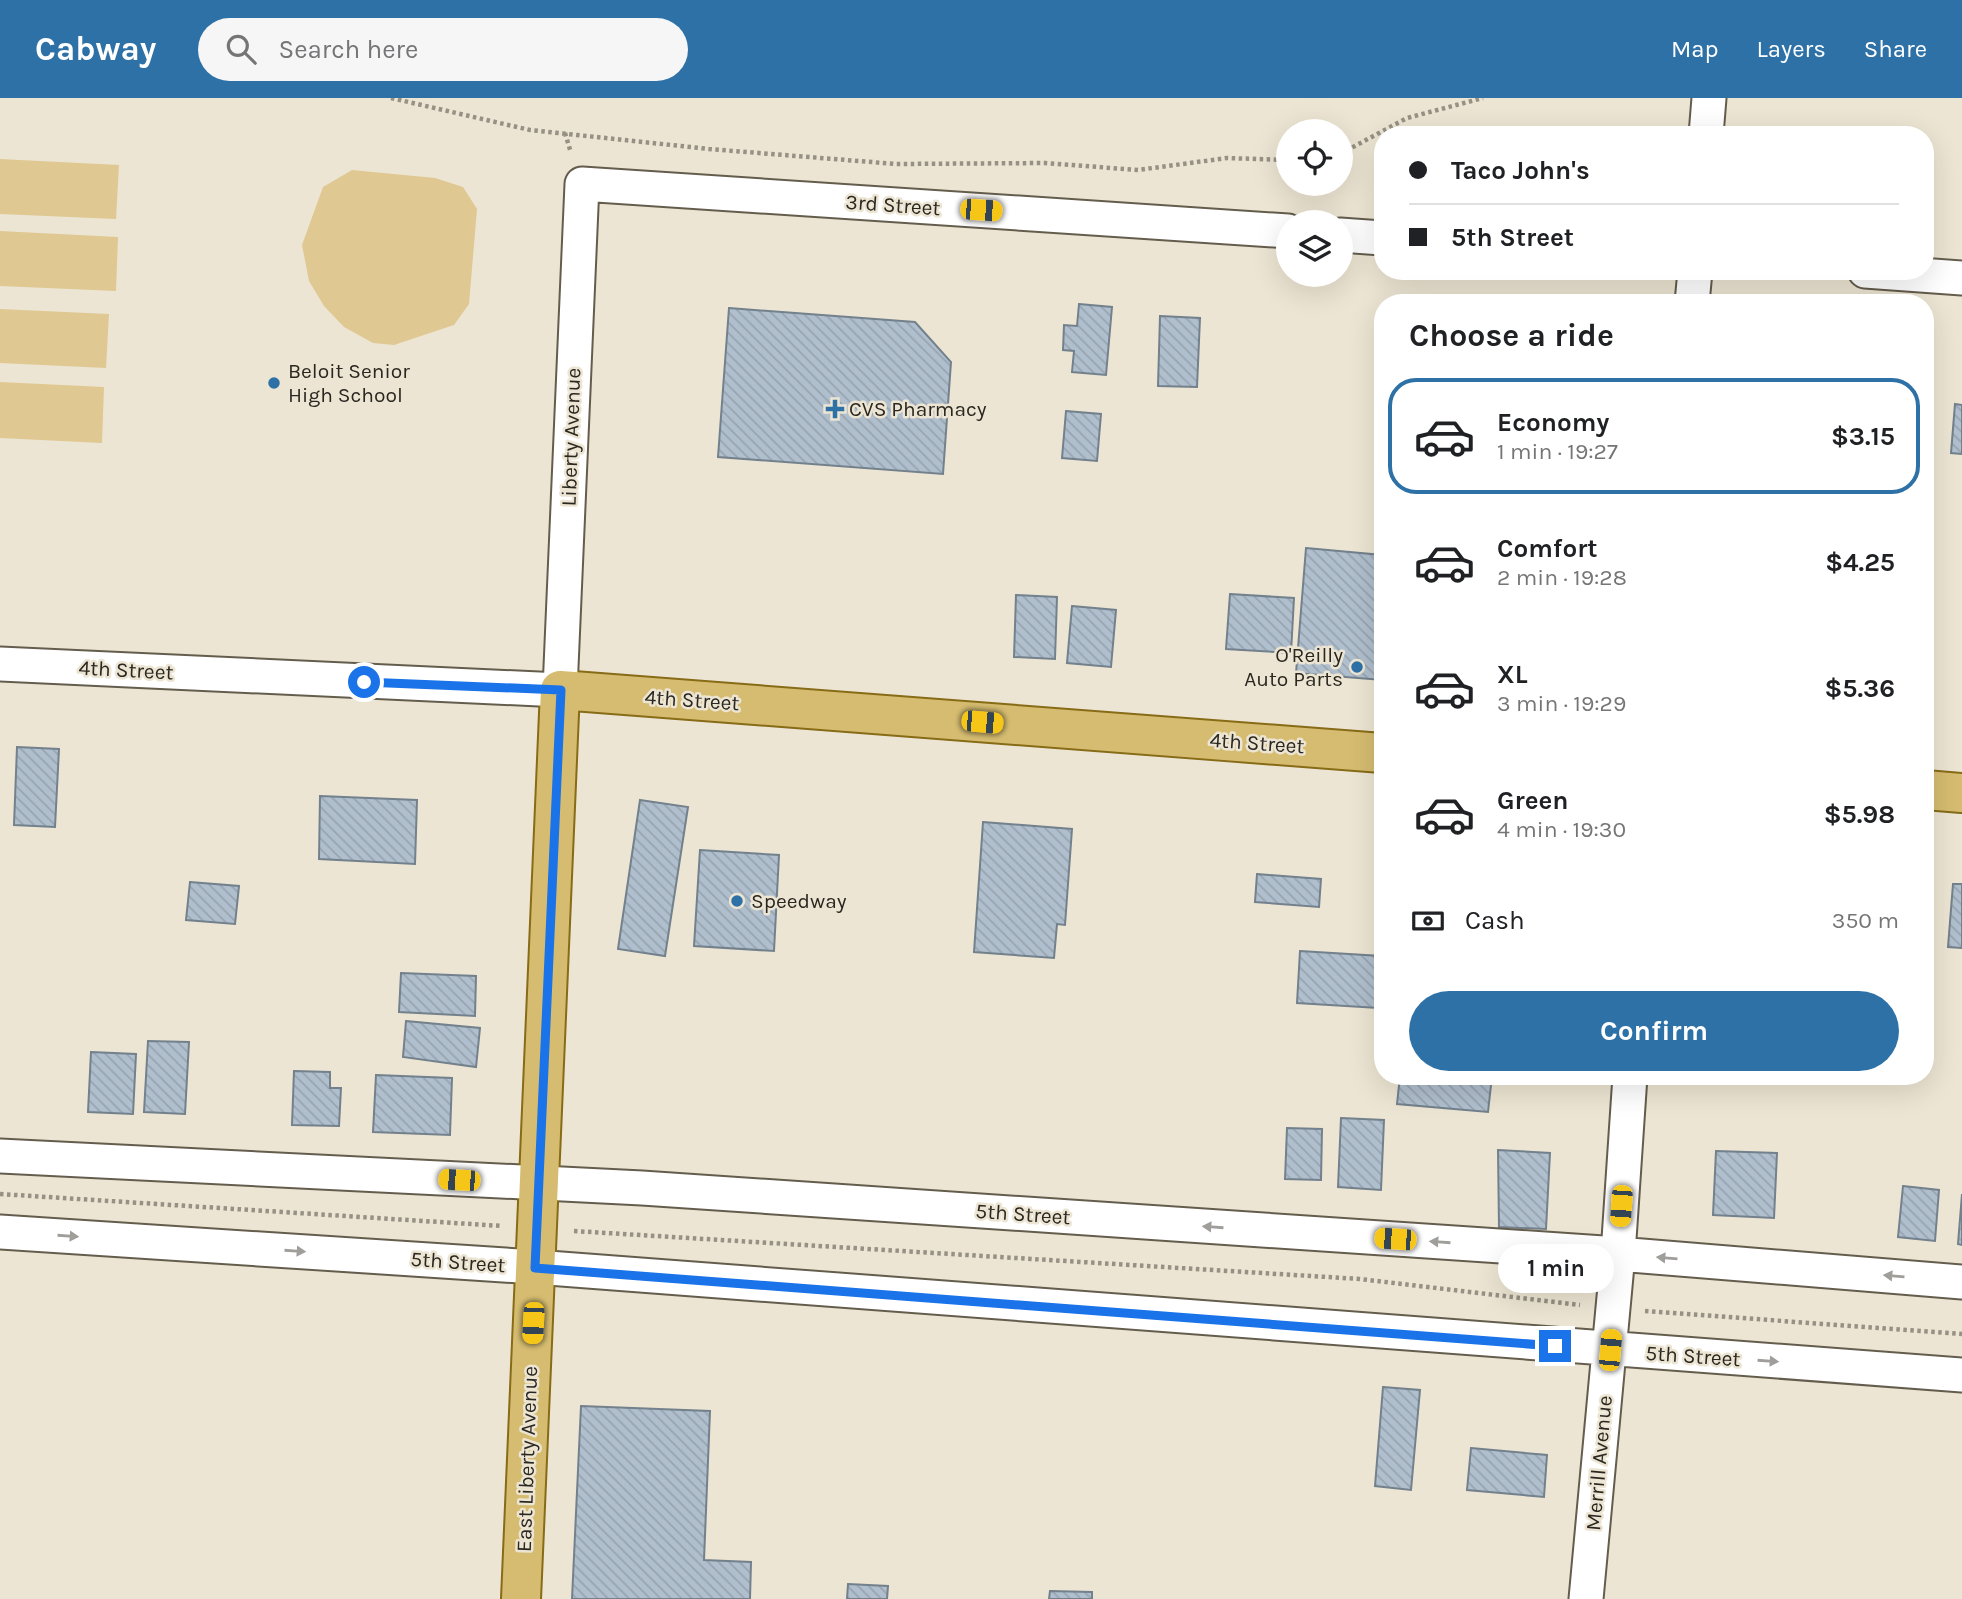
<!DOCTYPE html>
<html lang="en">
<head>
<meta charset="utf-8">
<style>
	:root { --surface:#fff; --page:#f6f6f6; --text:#202124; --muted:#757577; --line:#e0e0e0; --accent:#2d71a7 }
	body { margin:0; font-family:Karla,sans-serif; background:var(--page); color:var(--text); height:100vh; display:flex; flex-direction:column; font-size:26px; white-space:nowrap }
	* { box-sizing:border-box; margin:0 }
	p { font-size:23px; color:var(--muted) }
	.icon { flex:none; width:38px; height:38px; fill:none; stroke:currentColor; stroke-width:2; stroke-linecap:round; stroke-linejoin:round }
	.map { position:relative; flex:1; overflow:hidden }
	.drawer { position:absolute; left:1374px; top:196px; width:560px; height:791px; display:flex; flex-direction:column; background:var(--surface); border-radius:28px; box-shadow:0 7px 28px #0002 }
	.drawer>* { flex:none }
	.banner { position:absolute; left:1374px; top:28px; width:560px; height:154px; border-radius:28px; box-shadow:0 7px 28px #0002; display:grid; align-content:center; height:154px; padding:0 35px; background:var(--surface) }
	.tools { position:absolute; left:1276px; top:21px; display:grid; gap:14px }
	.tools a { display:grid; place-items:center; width:77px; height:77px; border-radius:50%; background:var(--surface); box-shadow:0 7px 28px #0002; font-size:35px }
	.end { position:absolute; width:32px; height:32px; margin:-16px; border:9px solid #1a73e8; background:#fff; box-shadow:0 0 0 4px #fff }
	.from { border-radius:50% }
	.bubble { position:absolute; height:49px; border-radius:24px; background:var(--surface); box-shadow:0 7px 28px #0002; font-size:23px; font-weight:700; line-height:49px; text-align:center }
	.car { position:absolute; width:21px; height:42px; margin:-21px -10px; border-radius:9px; box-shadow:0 0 5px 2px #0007; background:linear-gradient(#f5c518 24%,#345 0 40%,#f5c518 0 76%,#345 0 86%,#f5c518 0) }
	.banner b { display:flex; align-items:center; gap:24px; height:66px; font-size:26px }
	.banner b+b { border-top:2px solid var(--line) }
	.banner i { width:18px; height:18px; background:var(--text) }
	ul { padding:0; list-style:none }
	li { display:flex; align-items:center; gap:21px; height:116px; margin:0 14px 10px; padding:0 21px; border:4px solid transparent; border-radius:28px }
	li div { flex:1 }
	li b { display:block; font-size:26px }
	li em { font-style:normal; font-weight:700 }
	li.current { border-color:var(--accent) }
	li>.icon { width:63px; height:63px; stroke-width:1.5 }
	h2 { padding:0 35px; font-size:32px; line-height:84px }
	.pay { display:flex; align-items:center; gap:18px; height:77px; padding:0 35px; font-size:26px }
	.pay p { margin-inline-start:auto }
	.cta { display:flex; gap:14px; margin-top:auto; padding:14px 35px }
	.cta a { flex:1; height:80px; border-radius:42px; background:var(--accent); color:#fff; font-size:28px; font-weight:700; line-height:80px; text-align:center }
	header { display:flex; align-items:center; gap:42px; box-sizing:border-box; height:98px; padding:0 35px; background:var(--accent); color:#fff }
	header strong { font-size:33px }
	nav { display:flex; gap:38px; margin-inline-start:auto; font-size:24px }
	.search { width:490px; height:63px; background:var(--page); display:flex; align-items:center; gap:18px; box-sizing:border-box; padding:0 24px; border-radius:38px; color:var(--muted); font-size:26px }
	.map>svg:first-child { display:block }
	.pitch { fill:#dfc892 }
	.building { fill:url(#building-back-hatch); stroke:#73818d; stroke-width:2 }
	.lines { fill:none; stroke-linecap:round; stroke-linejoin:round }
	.minor-casing { stroke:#645d4d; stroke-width:37 }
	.major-casing { stroke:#876b16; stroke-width:42 }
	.path { stroke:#969184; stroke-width:4.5; stroke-dasharray:3.5 3.5; stroke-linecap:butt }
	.minor { stroke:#fff; stroke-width:33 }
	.major { stroke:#d5bc70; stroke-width:38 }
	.oneway { fill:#9f9e9b }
	.route { stroke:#1a73e8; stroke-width:9 }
	.poi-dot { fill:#2d71a7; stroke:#ede5d3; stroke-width:2.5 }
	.labels { text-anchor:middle; stroke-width:5; stroke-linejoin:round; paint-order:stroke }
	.street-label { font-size:21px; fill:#2a2720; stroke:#ede5d3 }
	.poi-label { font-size:21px; fill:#2a2720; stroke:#ede5d3; text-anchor:start }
</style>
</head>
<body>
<header>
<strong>Cabway</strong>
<div class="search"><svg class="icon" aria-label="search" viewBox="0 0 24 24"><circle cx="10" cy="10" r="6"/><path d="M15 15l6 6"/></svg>Search here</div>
<nav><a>Map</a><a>Layers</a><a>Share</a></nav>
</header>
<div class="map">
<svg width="1962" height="1501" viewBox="0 0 1962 1501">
	<defs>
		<pattern id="building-back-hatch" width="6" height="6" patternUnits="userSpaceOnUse" patternTransform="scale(1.75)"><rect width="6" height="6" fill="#b0bfcd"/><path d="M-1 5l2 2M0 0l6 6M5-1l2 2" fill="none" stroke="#98a4b0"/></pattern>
	</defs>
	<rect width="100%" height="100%" fill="#ede5d3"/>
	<path class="pitch" d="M0 61 119 67 116 121 0 116Z
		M352 72 435 80 463 89 477 111 469 206 454 227 394 247 373 245 344 229 324 208 309 183 302 147 323 89Z
		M0 133 118 139 116 193 0 188Z
		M0 211 109 216 106 270 0 265Z
		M0 284 104 289 102 345 0 340Z"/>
	<path class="building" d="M1079 206 1112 209 1106 277 1072 274 1074 253 1063 252 1064 227 1077 228Z
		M729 210 915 224 951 264 943 376 718 359Z
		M1160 218 1200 220 1197 289 1158 288Z
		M1955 306 1962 307V356L1951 355Z
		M1066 313 1101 316 1097 363 1062 360Z
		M1306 450 1382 457V582L1296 575Z
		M1230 496 1294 500 1291 555 1226 551Z
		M1016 497 1057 499 1055 561 1014 559Z
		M1072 508 1116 512 1111 569 1067 565Z
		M17 649 59 651 55 729 14 727Z
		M320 698 417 702 415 766 319 761Z
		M640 702 688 709 665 858 618 851Z
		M983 724 1072 731 1065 827 1057 826 1054 860 974 854Z
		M700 752 779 757 774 853 694 848Z
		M1257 776 1321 781 1319 809 1255 804Z
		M190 784 239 788 235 826 186 822Z
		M1953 786H1962V850L1948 849Z
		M1300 853 1381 858 1378 910 1297 905Z
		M401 875 476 878 475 918 399 914Z
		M406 923 480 930 476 969 403 959Z
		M148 943 189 944 185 1016 144 1014Z
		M91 954 136 956 133 1016 88 1014Z
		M294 973 330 974V990H341L339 1028 292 1027Z
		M376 977 452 980 450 1037 373 1034Z
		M1400 978H1492L1488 1014 1397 1006Z
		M1341 1020 1384 1022 1381 1092 1338 1089Z
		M1287 1030 1322 1031 1321 1082 1285 1081Z
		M1498 1052 1550 1055 1546 1131 1499 1129Z
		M1716 1053 1777 1055 1774 1120 1713 1117Z
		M1903 1088 1939 1092 1935 1143 1898 1139Z
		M1962 1096V1147L1958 1146Z
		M1383 1289 1420 1292 1411 1392 1375 1388Z
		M581 1308 710 1313 704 1462 751 1464 750 1501H572Z
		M1471 1350 1547 1357 1544 1399 1467 1392Z
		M848 1486 888 1488 887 1501H847Z
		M1050 1493 1092 1494V1501H1049Z"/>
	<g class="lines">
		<defs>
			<path id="minor" d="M1706 37 1709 0
				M1340 137 1382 140
				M1865 173 1962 180
				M1692 205 1695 173
				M0 566 560 592 582 86 1288 133
				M0 1058 642 1090 1618 1156 1962 1184
				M0 1134 535 1169 1962 1277
				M1586 1501 1618 1156 1630 978"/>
			<path id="major" d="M1925 692 1962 695
				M521 1501 560 592 1382 655"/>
		</defs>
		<use href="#minor" class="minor-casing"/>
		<use href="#major" class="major-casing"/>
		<path class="path" d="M391 0 530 32 709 51 896 66 1045 65 1138 72 1227 60 1288 62
			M565 35 571 55
			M1340 56 1407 20 1483 0
			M0 1096 502 1128
			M574 1133 1360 1181 1580 1207
			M1645 1213 1962 1236"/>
		<use href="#minor" class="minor"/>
		<use href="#major" class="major"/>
	</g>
	<defs><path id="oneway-solid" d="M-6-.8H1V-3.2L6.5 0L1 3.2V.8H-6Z" transform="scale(1.75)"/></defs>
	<g class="oneway">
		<use href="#oneway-solid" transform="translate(1213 1129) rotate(-176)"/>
		<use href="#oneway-solid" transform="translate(68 1138) rotate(4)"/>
		<use href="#oneway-solid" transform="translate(1440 1144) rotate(-176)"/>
		<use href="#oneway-solid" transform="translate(295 1153) rotate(4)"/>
		<use href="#oneway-solid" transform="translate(1667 1160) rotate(-175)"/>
		<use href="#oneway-solid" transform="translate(1894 1178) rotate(-175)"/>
		<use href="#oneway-solid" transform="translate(1768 1263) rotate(4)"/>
	</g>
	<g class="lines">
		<path class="route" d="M364 584 561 592 535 1170 1555 1248"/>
	</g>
	<g class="poi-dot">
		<circle cx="274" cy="285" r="7"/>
		<path d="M831.5 300.5h7v7h7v7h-7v7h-7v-7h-7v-7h7z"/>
		<circle cx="1357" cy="569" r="7"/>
		<circle cx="737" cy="803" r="7"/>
	</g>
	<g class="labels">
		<g class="street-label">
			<text transform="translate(893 107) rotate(4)" y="7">3rd Street</text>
			<text transform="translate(571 339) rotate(-88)" y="7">Liberty Avenue</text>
			<text transform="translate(126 572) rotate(3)" y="7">4th Street</text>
			<text transform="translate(692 602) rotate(4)" y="7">4th Street</text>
			<text transform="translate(1257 645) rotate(4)" y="7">4th Street</text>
			<text transform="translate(1023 1116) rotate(4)" y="7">5th Street</text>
			<text transform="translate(458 1164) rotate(4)" y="7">5th Street</text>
			<text transform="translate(1693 1258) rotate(4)" y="7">5th Street</text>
			<text transform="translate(527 1361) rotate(-88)" y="7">East Liberty Avenue</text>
			<text transform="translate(1599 1365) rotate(-85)" y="7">Merrill Avenue</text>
		</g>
		<g class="poi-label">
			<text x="288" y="280">Beloit Senior<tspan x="288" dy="24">High School</tspan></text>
			<text x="849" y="318">CVS Pharmacy</text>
			<text x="1343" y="564" text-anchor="end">O'Reilly<tspan x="1343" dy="24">Auto Parts</tspan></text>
			<text x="751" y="810">Speedway</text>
		</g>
	</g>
</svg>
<div class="tools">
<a><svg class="icon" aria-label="locate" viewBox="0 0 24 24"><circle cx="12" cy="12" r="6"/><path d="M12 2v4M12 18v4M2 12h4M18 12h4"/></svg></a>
<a><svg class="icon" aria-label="layers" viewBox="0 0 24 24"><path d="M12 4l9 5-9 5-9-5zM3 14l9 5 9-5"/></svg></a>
</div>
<i class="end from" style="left:364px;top:584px"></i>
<i class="end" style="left:1555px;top:1248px"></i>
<div class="bubble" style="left:1498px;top:1146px;width:116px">1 min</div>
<i class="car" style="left:981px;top:112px;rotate:94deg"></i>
<i class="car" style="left:982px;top:624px;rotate:95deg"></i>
<i class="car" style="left:459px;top:1082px;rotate:273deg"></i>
<i class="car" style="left:1621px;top:1108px;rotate:184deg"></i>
<i class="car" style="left:1395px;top:1141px;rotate:274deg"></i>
<i class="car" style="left:533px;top:1225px;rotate:183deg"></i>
<i class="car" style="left:1610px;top:1252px;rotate:5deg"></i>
<div class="banner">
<b><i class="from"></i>Taco John's</b>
<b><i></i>5th Street</b>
</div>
<section class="drawer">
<h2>Choose a ride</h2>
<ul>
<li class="current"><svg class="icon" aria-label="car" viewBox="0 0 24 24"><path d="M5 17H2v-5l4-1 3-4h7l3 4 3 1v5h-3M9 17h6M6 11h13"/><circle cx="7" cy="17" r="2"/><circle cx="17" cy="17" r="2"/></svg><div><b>Economy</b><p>1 min · 19:27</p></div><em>$3.15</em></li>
<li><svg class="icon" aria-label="car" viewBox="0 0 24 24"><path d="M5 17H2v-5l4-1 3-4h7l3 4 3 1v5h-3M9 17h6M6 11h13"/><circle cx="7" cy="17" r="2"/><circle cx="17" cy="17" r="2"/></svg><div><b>Comfort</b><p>2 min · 19:28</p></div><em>$4.25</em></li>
<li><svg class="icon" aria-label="car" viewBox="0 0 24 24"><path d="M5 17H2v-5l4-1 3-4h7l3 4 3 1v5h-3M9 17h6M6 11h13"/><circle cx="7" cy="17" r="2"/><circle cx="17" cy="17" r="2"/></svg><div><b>XL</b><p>3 min · 19:29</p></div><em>$5.36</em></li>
<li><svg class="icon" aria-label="car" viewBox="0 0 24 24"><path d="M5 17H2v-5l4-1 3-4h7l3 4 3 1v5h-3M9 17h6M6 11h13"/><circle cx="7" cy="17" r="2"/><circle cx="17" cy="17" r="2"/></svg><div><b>Green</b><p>4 min · 19:30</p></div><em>$5.98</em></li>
</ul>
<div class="pay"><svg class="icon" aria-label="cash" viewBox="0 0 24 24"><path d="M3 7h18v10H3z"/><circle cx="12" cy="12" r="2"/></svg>Cash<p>350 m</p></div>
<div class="cta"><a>Confirm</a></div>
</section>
</div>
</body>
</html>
